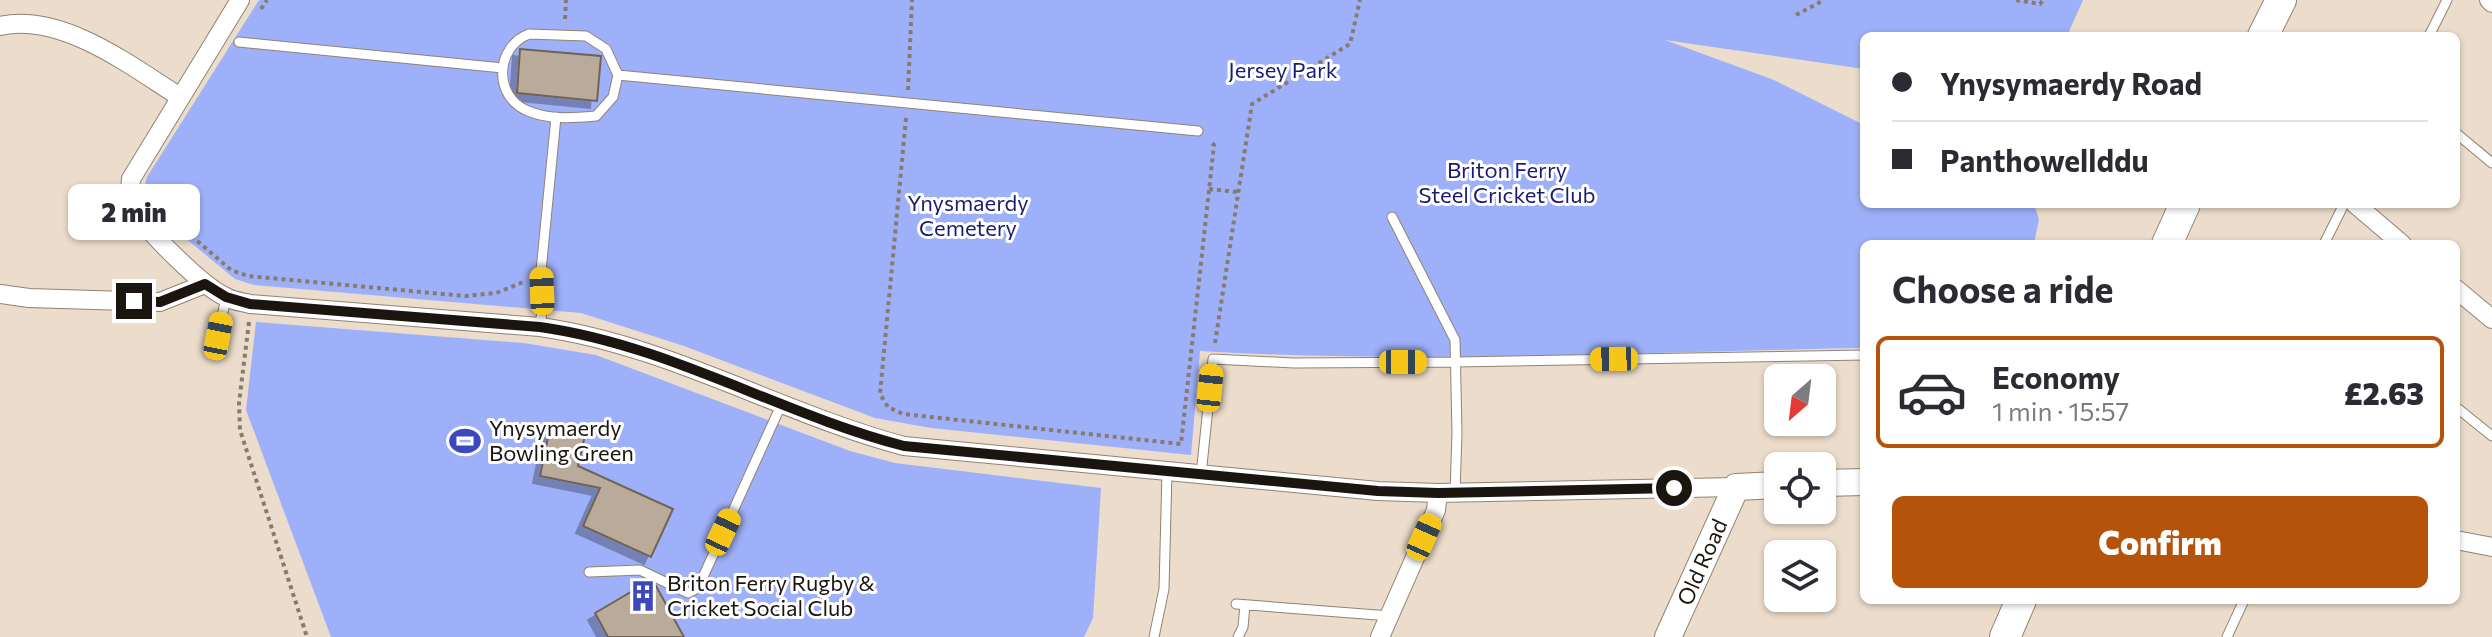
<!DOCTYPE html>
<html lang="en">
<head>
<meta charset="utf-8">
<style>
	:root { --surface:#fff; --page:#f2f2f3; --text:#2b2b33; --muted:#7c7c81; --line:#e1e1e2; --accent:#b45309 }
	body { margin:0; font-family:Commissioner,sans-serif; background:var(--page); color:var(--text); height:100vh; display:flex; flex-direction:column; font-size:30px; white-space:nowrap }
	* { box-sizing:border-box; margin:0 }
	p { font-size:26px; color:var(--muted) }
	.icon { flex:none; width:44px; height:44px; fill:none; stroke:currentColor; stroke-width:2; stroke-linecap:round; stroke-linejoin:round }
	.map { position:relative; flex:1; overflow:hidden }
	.drawer { position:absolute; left:1860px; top:240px; width:600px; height:364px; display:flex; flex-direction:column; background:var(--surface); border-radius:12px; box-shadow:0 2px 6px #0004 }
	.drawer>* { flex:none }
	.guide { position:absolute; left:1860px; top:32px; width:600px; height:176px; border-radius:12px; box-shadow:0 2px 6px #0004; display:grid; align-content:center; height:176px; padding:0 32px; background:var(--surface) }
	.needle { width:52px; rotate:208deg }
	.tools { position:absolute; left:1764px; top:364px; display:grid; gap:16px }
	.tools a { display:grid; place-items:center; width:72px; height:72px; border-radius:12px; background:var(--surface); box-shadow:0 2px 6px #0004; font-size:40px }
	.end { position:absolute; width:36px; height:36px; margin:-18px; border:10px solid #1b150f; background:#fff; box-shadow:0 0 0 4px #fff }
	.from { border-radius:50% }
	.bubble { position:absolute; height:56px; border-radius:12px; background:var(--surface); box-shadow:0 2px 6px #0004; font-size:26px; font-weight:800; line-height:56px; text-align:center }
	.car { position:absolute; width:24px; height:48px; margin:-24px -12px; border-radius:10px; box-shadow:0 0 6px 2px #0007; background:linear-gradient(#f5c518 24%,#345 0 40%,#f5c518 0 76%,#345 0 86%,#f5c518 0) }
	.guide b { display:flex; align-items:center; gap:28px; height:76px; font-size:30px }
	.guide b+b { border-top:2px solid var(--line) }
	.guide i { width:20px; height:20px; background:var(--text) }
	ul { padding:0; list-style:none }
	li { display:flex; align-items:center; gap:24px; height:112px; margin:0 16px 12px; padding:0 16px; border:4px solid transparent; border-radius:12px }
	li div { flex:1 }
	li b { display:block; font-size:30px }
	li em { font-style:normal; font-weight:800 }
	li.current { border-color:var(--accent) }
	li>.icon { width:72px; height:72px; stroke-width:1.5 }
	h2 { padding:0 32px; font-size:36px; line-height:96px }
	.action { display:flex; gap:16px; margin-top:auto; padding:16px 32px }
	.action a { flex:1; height:92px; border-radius:12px; background:var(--accent); color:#fff; font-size:32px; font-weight:800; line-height:92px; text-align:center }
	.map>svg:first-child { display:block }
	.green { fill:#9eb0f9 }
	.building { fill:#b9aa99; stroke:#706353; stroke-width:2; filter:url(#shadow) }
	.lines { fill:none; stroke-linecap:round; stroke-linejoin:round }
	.lane-casing { stroke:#918373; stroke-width:11 }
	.street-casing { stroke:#918373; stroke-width:20 }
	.secondary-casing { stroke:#918373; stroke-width:28 }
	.primary-casing { stroke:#918373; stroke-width:32 }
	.path { stroke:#867b6f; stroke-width:4; stroke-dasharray:4 4; stroke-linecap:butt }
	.lane { stroke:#fff; stroke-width:9 }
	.street { stroke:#fff; stroke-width:18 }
	.secondary { stroke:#fff; stroke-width:26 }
	.primary { stroke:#fff; stroke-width:30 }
	.route { stroke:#1b150f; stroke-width:10 }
	.labels { text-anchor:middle; stroke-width:6; stroke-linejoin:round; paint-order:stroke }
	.park-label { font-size:22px; fill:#1a1d6f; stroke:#fff }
	.poi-label { font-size:22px; fill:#1b150f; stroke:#fff; text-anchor:start }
	.street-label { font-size:22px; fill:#1b150f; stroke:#fff }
</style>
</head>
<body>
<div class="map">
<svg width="2492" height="637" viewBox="0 0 2492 637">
	<defs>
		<filter id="shadow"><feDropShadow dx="-7" dy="7" stdDeviation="0" flood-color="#0004"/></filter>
	</defs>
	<rect width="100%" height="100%" fill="#ecdccb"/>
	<path class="green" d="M259 0H2083L2067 36H1864V69L1665 40 1774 80 1864 125V204H2034L2039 219 2034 244H1864V348C1643 352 1421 364 1200 351L1191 455 931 428 875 418 684 346 581 313 254 285 235 279 150 209 143 191 147 177Z
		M256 322 524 343 596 355 850 451 895 463 1101 488 1093 618 1084 637H331L246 410Z"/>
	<path class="building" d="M520 49 601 56 597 101 517 93Z
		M550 428 585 435 578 466 673 509 651 557 583 526 600 488 540 476Z
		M648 582 656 586 684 637H608L595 613Z"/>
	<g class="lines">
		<defs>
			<path id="lane" d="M529 34 586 36 606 49 618 75 613 97 596 116C574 118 549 120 528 111 493 97 495 47 529 34Z
				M2429 36 2447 0
				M239 42 503 68
				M618 75 1198 131
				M2456 133 2492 163
				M1392 217 1455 340 1457 433 1455 493
				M2324 244 2344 204
				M540 327 542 310 541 271 556 117
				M218 336 226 297
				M2456 407 2492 436
				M1201 475 1213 359 1294 363 1457 362 1864 355
				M589 572 640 570 688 593 698 588 782 403
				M1236 604 1390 616
				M1154 637 1164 589 1167 472
				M1238 637 1243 627 1245 605
				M2227 637 2244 600"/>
			<path id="street" d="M240 0 131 179C130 190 129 201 134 210 148 232 203 287 226 297 233 301 242 302 250 304L540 327C668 345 780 413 904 446L1378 491 1438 493 1736 487
				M2489 0 2492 3
				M0 26C61 12 131 66 180 97
				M2355 204 2402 244
				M2456 289 2492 319
				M0 294 29 298 160 302 205 284
				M2456 540 2492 547
				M1380 637 1436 510 1438 493"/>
			<path id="secondary" d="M1822 483 1864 482
				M1668 637 1736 487 1778 485"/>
			<path id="primary" d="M2263 36 2281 0
				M2167 244 2185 204
				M2005 637 2021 600"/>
		</defs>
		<use href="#lane" class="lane-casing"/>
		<use href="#street" class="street-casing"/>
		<use href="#secondary" class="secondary-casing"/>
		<use href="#primary" class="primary-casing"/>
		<path class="path" d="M2016 0 2040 4 2043 0
			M261 9 267 0
			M1796 15 1824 0
			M565 19 566 0
			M908 90 912 0
			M906 118 880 394 888 407 903 414 1181 444 1214 145 1210 141
			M1209 189 1238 192
			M167 215 231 270 248 276 465 296 496 293 526 281
			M249 322 239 403 240 430 307 637
			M1215 343 1252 104 1350 44 1360 0"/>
		<use href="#lane" class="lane"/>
		<use href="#street" class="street"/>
		<use href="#secondary" class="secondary"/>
		<use href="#primary" class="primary"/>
	</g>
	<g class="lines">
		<path class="route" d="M134 301 160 302 205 284 226 297 250 304 540 327C669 345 780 414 904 446L1378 491 1438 493 1674 488"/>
	</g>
	<defs>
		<symbol id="stadium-bare" viewBox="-9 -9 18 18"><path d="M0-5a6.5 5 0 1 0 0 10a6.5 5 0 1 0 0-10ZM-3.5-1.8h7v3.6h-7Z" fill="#3c48bb" stroke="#fff" stroke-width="2.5" paint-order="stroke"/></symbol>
		<symbol id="building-bare" viewBox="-9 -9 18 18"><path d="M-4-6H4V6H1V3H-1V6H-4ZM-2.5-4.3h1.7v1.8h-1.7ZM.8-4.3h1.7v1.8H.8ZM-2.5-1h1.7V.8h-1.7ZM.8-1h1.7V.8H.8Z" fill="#3c48bb" stroke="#fff" stroke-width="2.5" paint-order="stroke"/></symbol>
	</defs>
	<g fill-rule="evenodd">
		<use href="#stadium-bare" x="443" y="419" width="44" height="44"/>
		<use href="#building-bare" x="621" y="574" width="44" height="44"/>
	</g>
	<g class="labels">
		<g class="park-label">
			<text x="1283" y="78">Jersey Park</text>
			<text x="1507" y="178">Briton Ferry<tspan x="1507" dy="25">Steel Cricket Club</tspan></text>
			<text x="968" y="211">Ynysmaerdy<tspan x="968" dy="25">Cemetery</tspan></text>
		</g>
		<g class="poi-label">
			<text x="489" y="436">Ynysymaerdy<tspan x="489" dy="25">Bowling Green</tspan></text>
			<text x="667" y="591">Briton Ferry Rugby &amp;<tspan x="667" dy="25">Cricket Social Club</tspan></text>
		</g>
		<g class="street-label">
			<text transform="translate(1702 562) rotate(-66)" y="8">Old Road</text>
		</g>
	</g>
</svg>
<div class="tools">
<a><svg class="needle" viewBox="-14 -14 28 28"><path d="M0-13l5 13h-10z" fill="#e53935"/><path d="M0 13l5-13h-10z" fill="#7c7c81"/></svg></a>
<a><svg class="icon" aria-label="locate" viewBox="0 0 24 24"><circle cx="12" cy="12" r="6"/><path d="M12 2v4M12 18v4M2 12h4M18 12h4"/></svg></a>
<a><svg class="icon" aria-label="layers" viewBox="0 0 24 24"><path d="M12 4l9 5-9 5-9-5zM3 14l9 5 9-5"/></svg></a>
</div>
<i class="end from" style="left:1674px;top:488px"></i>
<i class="end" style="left:134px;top:301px"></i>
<div class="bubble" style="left:68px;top:184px;width:132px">2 min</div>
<i class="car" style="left:542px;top:291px;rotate:358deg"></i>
<i class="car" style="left:218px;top:336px;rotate:11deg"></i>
<i class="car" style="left:1614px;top:359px;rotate:269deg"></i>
<i class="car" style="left:1403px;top:362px;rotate:90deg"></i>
<i class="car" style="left:1210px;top:388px;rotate:6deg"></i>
<i class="car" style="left:723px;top:532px;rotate:25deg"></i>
<i class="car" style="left:1424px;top:537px;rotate:24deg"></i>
<div class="guide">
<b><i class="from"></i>Ynysymaerdy Road</b>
<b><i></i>Panthowellddu</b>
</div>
<section class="drawer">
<h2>Choose a ride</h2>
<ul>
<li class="current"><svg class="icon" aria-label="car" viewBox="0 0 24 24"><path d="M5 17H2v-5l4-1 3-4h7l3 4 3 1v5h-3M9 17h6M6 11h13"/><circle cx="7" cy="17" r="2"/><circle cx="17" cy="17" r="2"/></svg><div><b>Economy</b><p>1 min · 15:57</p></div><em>£2.63</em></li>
</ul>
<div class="action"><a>Confirm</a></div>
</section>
</div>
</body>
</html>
